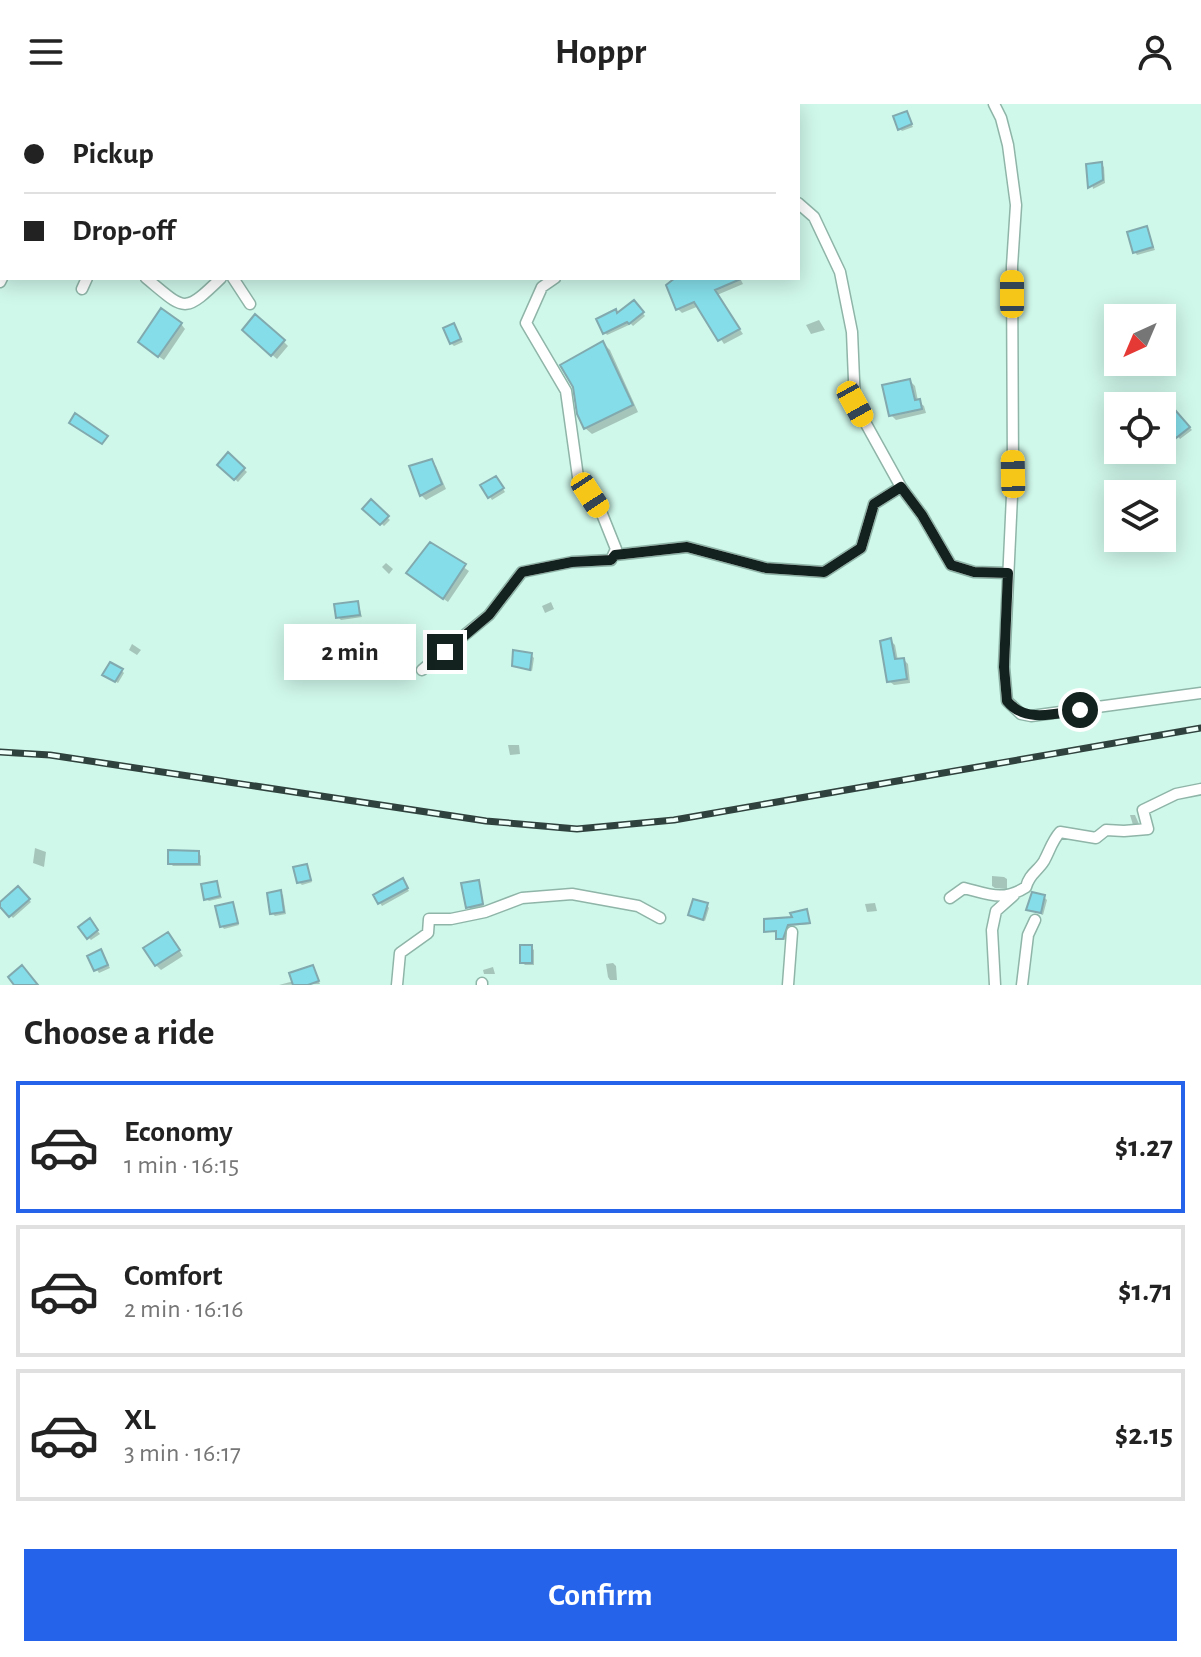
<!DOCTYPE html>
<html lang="en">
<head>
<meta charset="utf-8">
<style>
	:root { --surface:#fff; --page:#f6f6f6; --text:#222; --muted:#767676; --line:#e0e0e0; --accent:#2563eb }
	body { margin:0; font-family:"Alegreya Sans",sans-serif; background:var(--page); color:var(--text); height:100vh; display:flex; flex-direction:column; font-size:30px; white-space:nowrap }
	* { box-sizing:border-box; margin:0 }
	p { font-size:26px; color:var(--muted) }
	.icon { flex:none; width:44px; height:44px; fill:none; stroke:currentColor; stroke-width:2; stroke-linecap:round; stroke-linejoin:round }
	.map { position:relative; height:881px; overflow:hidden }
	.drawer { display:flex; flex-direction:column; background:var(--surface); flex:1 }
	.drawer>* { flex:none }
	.banner { position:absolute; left:0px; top:0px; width:800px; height:176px; box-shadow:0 4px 20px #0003; display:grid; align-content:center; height:176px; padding:0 24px; background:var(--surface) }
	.needle { width:52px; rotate:224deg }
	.buttons { position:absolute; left:1104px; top:200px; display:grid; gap:16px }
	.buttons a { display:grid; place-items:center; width:72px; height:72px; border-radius:0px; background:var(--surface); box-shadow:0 4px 20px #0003; font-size:40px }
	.end { position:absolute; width:36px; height:36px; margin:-18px; border:10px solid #13221e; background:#fff; box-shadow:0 0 0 4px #fff }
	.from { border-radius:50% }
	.bubble { position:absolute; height:56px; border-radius:0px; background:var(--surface); box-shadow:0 4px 20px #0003; font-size:26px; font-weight:700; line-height:56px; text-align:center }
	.car { position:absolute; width:24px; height:48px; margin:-24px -12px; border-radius:10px; box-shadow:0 0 6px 2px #0007; background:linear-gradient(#f5c518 24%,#345 0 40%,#f5c518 0 76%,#345 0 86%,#f5c518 0) }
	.banner b { display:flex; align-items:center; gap:28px; height:76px; font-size:30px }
	.banner b+b { border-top:2px solid var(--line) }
	.banner i { width:20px; height:20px; background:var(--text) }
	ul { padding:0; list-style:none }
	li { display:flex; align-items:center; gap:24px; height:132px; margin:0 16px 12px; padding:0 8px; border:4px solid var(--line); border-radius:0px }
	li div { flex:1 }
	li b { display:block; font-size:30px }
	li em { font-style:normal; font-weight:700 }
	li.current { border-color:var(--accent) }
	li>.icon { width:72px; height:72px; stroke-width:1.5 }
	h2 { padding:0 24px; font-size:36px; line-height:96px }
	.cta { display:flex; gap:16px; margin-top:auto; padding:16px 24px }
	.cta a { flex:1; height:92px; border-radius:0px; background:var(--accent); color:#fff; font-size:32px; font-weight:700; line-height:92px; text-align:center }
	header { display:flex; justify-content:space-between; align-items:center; height:104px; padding:0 24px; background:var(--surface); font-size:36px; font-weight:700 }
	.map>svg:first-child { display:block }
	.shadow { fill:#0003 }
	.building { fill:#84dde8; stroke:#81a9ae; stroke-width:2 }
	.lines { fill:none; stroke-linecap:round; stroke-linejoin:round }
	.minor-casing { stroke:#8fb5a8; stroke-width:13 }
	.minor { stroke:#fff; stroke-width:10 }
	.rail-casing { stroke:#30423d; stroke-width:7 }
	.rail { stroke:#eefef9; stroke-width:4; stroke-dasharray:12; stroke-linecap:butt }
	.route { stroke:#13221e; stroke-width:10 }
</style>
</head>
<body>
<header><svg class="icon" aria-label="menu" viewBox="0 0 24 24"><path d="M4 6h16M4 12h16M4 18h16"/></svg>Hoppr<svg class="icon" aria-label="person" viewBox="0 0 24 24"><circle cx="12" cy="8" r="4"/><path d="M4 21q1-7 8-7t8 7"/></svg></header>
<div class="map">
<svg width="1201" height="881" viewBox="0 0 1201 881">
	<rect width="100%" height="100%" fill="#cff7ea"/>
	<path class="shadow" d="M906 9 913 23 902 27 900 25Z
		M1101 60 1104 63 1105 79 1093 85 1089 61Z
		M1146 124 1155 146 1137 151 1135 148Z
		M678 174H740L743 180 717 191 743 230 724 240 699 202 682 209 678 205Z
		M634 198 645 212 633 222 631 220 607 231 605 228 618 210Z
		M819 216 825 226 811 230 806 221Z
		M181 220 185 225 164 256 145 243Z
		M454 221 463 238 454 242 451 239Z
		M249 231 283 237 288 242 277 255Z
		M603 239 610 246 638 308 592 330 585 324Z
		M910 277 915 282 918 297 924 302 926 309 896 316 891 311Z
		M1169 301 1192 326 1180 335 1162 313V307Z
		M228 351 247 368 238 378 220 361Z
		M431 357 436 362 446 385 426 396 421 391 412 363Z
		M498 377 505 388 492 396 490 393Z
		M371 398 390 416 384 422 365 404Z
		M430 440 469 467 448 498 413 473Z
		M386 459 393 465 389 470 382 463Z
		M551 498 554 505 545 509 542 502Z
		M358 499 362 513 341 516 338 513Z
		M337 520 340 522V535L332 537 327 521Z
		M890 536 895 541 898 557 904 556 908 560 910 579 894 581 889 577Z
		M132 540 141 546 137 551 129 546Z
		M531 551 534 554 532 567 514 561Z
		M121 566 124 569 118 579 108 573Z
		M508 641H519L520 650 510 651Z
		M1130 711H1135L1139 720 1133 721Z
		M35 744 46 748 44 763 33 759Z
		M199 749 201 752V762H173L170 759Z
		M306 762 312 778 302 781 299 778Z
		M992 772 1004 773 1007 775V785L995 784 992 782Z
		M478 778 484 803 471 806 468 803Z
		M216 779 222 794 209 797 206 795Z
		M405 780 409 787 382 802 380 799Z
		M18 784 31 798 13 814 0 800Z
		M281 789 283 791 286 810 275 812 272 809Z
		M1044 793 1047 796 1043 811 1029 805Z
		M875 799 877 807 867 808 865 800Z
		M232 800 239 821 224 825 222 822Z
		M707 801 709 804 705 817 690 811Z
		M806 807 811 820 789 822 785 836 778 834V828L766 827Z
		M92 820 100 830 91 836 88 833Z
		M172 835 183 852 161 866 156 861Z
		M531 843 534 846V861H525L522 858Z
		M103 850 110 864 99 869 89 853Z
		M613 859 616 862 617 876H610L608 873 606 860Z
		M312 863 320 880 279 881 294 877Z
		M493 863 495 870H484L483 866Z"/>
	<path class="building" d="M907 7 912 20 898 26 893 12Z
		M1102 58 1103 76 1088 84 1086 60Z
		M1147 122 1153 143 1133 149 1127 128Z
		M675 174H743L715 186 740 225 718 237 694 198 676 206 666 181Z
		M634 196 644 208 629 220 627 218 603 230 596 215 616 205 617 209Z
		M161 204 182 219 158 253 138 238Z
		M255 210 285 236 271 252 242 226Z
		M454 219 461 235 450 240 443 224Z
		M603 237 633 301 584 325 577 310 573 283 560 261Z
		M910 275 915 296 920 295 922 305 889 312 882 281Z
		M1169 299 1190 323 1176 334 1162 317V304Z
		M75 309 108 332 102 340 69 319Z
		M228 348 245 364 234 376 217 361Z
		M432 355 442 380 420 392 409 362Z
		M496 372 504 384 488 394 480 381Z
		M371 395 389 412 380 421 362 405Z
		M430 438 466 460 443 495 406 469Z
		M358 497 360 511 336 514 334 500Z
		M891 534 895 555 904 554 907 575 887 578 880 537Z
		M513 546 532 549 530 566 512 562Z
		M110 558 123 565 115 578 102 571Z
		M168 746 199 747V760H168Z
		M307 760 311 776 297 779 293 763Z
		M403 774 408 784 378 800 373 791Z
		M479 776 483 800 466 804 461 779Z
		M217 777 220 792 204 796 201 780Z
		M18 782 30 795 9 813 0 803V798Z
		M281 786 284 808 270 810 267 789Z
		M1032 788 1045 791 1041 809 1026 806Z
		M693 795 708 799 703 816 688 811Z
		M233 798 238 819 220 823 215 802Z
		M807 805 810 819 788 821 783 835H776V827L764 828V815L792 813 790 809Z
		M90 814 98 826 87 835 78 823Z
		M168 828 180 846 155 862 143 844Z
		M520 841H532V859H520Z
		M101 845 108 861 94 867 87 852Z
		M22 861 38 881H14L8 873Z
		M313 861 319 877 308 881H293L289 869Z"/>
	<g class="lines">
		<defs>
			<path id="minor" d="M564 0 565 2
				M634 0 636 2
				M994 0 1001 14 1008 41 1016 101 1012 162 1013 370 1004 563 1007 597 1021 610 1031 612 1201 589
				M427 2 428 0
				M661 2H670
				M0 91 2 92
				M0 99 2 116
				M798 99 814 113 840 168 852 228 855 300 901 383
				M146 174C185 206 183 211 221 174
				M233 174 250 200
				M0 178 2 174
				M82 185 87 174
				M615 451 687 443 766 464 824 468 861 444 874 400 901 383 922 411 951 461 974 468 1008 469
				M422 566 489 511 522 468 572 458 611 456 616 445 602 410 578 373 566 287 526 219 542 183 555 174
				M950 794 964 784C988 790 1003 798 1026 783 1029 770 1038 767 1044 757 1050 746 1052 737 1060 728L1096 734 1106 726 1124 727 1148 725 1143 706 1176 690 1201 685
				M397 881 400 849 428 829 429 815H451L485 808 522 794 572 790 638 802 660 814
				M482 881V879
				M788 881 792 828
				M995 881 992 826 996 807 1014 791
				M1022 881 1028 831 1035 816"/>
		</defs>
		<use href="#minor" class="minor-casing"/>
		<use href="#minor" class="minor"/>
		<defs>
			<path id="rail" d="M0 648 50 651 486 717 577 725 674 716 1201 624"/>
		</defs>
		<use href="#rail" class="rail-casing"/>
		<use href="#rail" class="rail"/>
	</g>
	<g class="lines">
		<path class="route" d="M445 548 489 511 522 468 572 458 611 456 615 451 687 443 766 464 824 468 861 444 874 400 901 383 922 411 951 461 974 468 1008 469 1004 563 1007 597C1025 619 1054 610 1080 606"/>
	</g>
</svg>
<div class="buttons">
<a><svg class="needle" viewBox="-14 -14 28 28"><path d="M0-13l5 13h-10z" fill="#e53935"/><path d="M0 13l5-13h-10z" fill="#767676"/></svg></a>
<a><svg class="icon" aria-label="locate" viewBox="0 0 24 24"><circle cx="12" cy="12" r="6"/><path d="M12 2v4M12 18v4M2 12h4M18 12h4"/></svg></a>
<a><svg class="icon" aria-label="layers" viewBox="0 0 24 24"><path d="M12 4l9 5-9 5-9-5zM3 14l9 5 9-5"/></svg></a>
</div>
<i class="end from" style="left:1080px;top:606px"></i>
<i class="end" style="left:445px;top:548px"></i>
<div class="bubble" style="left:284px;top:520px;width:132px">2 min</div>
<i class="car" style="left:1012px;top:190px;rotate:0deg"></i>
<i class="car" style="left:855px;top:300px;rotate:151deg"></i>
<i class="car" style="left:1013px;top:370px;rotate:359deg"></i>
<i class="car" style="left:590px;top:391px;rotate:147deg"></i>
<div class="banner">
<b><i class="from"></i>Pickup</b>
<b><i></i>Drop-off</b>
</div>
</div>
<section class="drawer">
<h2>Choose a ride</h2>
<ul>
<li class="current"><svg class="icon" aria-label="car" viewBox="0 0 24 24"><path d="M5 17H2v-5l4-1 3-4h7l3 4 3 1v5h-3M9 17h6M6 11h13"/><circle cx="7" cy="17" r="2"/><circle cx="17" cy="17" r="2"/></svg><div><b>Economy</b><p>1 min · 16:15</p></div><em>$1.27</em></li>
<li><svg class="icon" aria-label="car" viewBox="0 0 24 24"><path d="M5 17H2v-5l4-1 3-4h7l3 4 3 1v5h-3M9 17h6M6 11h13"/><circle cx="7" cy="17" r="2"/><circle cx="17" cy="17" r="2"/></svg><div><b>Comfort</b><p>2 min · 16:16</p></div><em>$1.71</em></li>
<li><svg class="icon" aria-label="car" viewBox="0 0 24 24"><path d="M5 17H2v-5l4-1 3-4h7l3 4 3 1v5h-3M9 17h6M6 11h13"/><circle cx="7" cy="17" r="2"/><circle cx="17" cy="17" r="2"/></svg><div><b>XL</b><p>3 min · 16:17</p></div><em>$2.15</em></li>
</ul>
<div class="cta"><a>Confirm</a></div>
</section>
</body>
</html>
